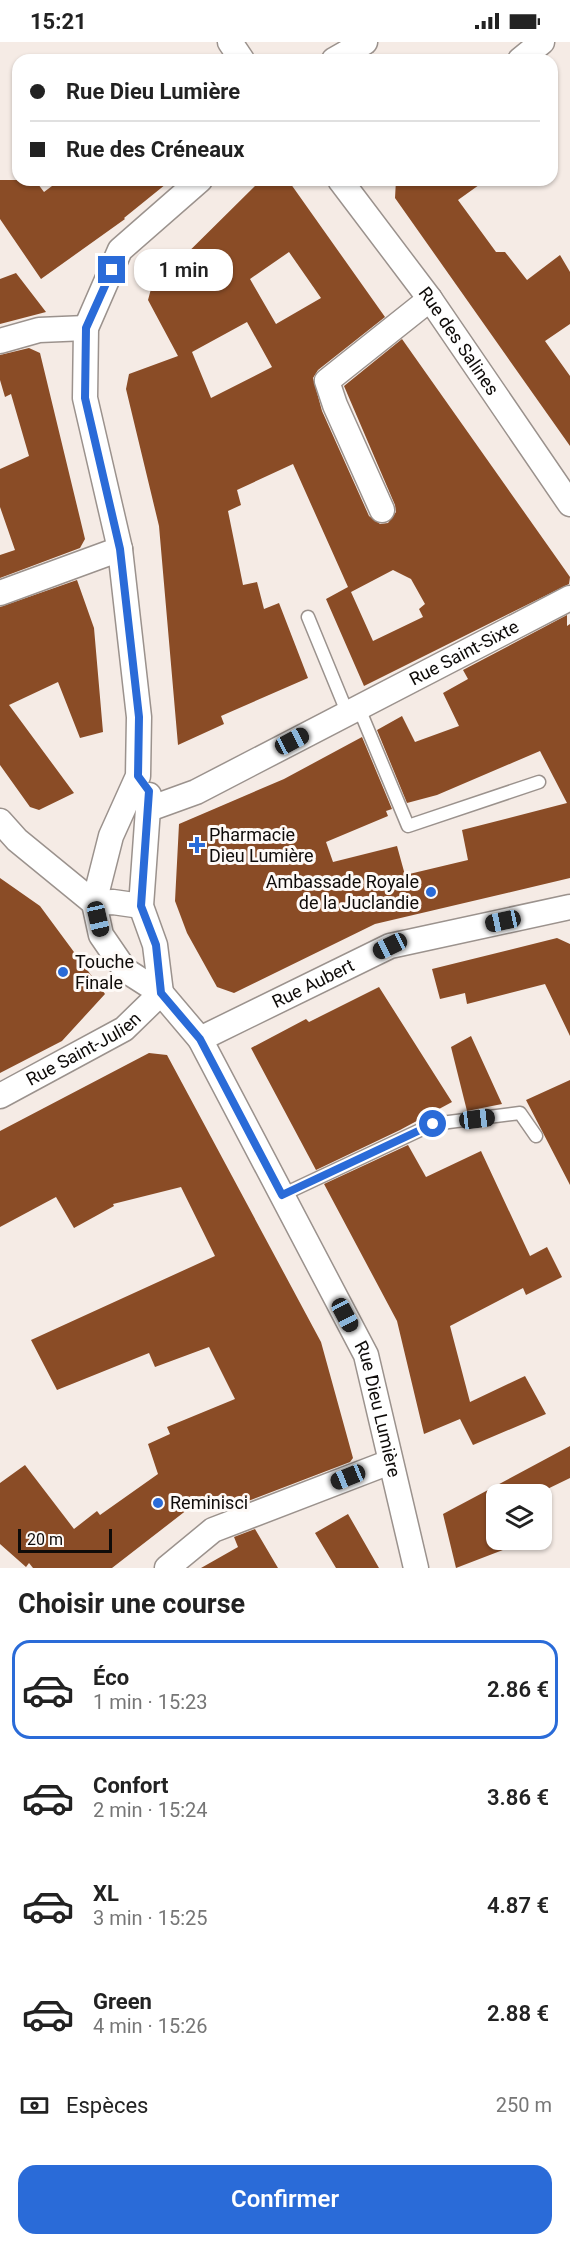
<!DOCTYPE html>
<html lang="fr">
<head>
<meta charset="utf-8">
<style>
	:root { --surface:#fff; --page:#f6f6f6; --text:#222; --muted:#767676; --line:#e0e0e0; --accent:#2a6bd8 }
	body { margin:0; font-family:Roboto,sans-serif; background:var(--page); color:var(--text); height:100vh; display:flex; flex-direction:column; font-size:22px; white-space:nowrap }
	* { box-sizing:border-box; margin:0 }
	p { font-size:20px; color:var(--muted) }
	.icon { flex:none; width:33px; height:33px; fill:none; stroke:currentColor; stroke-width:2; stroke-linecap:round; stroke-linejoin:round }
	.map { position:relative; height:1526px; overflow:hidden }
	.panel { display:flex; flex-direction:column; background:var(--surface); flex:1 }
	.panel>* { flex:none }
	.banner { position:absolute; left:12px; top:12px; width:546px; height:132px; border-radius:18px; box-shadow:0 2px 4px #0004; display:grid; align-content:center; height:132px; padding:0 18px; background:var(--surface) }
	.tools { position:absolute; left:486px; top:1442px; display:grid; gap:12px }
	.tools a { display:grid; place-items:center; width:66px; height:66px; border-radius:12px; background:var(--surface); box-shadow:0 2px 4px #0004; font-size:30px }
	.scale { position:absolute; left:18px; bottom:15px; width:94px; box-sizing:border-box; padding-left:6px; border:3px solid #0e0b09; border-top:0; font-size:16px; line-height:21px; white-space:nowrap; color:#0e0b09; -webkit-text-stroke:4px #fefaf7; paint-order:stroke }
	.end { position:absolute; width:27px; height:27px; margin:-14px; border:8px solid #2a6bd8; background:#fff; box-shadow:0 0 0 3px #fff }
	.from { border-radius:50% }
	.bubble { position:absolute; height:42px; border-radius:18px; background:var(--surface); box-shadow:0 2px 4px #0004; font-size:20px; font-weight:600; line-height:42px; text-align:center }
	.car { position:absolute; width:18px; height:36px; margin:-18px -9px; border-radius:8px; box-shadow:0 0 4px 2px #0007; background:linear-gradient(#222 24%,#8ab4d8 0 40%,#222 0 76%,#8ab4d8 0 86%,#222 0) }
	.banner b { display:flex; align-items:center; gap:21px; height:57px; font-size:22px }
	.banner b+b { border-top:2px solid var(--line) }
	.banner i { width:15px; height:15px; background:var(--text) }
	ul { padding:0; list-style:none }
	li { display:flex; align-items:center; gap:18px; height:99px; margin:0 12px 9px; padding:0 6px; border:3px solid transparent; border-radius:18px }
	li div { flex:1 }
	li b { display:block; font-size:22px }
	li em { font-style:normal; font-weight:600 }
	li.active { border-color:var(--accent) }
	li>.icon { width:54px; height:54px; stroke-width:1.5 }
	h2 { padding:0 18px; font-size:27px; line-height:72px }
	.pay { display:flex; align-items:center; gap:15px; height:66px; padding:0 18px; font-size:22px }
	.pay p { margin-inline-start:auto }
	.primary-button { display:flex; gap:12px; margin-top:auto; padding:12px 18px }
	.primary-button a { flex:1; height:69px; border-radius:18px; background:var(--accent); color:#fff; font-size:24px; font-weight:600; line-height:69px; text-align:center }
	.status { display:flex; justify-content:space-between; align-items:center; height:42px; padding:0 30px; background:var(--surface); direction:ltr }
	.status svg { height:16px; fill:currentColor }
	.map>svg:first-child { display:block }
	.building { fill:#8a4c26; fill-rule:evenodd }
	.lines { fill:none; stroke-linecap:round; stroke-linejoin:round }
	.service-casing { stroke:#9b928d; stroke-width:15 }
	.minor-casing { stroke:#9b928d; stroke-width:27 }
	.service { stroke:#fff; stroke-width:12 }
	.minor { stroke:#fff; stroke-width:24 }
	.route { stroke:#2a6bd8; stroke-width:8 }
	.poi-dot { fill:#2a6bd8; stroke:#fefaf7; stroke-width:2 }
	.labels { text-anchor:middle; stroke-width:6; stroke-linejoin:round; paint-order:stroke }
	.street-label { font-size:18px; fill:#0e0b09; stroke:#fefaf7 }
	.poi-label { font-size:18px; fill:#0e0b09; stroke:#fefaf7; text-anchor:start }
</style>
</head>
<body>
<div class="status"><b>15:21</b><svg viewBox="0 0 49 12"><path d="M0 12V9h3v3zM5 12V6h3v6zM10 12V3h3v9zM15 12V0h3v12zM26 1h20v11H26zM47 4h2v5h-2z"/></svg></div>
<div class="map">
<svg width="570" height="1526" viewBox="0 0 570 1526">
	<rect width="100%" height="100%" fill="#f5ebe5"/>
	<path class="building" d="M0 138H35L44 150 60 138H171L124 176 125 177 41 237 0 177Z
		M261 138H288L385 275 318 328 313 336 322 369 369 474 380 482 388 481 396 470 395 463 344 344 402 297 570 535 569 542 364 644 326 557 348 545 293 422 237 448 241 463 228 469 243 543 257 540 264 567 279 561 308 636 221 674 224 682 178 703 159 484 126 347 129 332 178 314 148 258 151 247ZM289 210 321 256 276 282 250 237ZM247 280 272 325 211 356 192 310ZM393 528 411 537 425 562 419 567 423 575 373 599 351 550Z
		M396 138H486L458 158 496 210H505L527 238 560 213 570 230V282L545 299 570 334V404L395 156Z
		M16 231 46 270 0 282V237Z
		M29 306 40 311 85 497 80 506 0 536V513L15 508 0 465V427L29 414 11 352 5 355 0 338V313Z
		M77 538 94 586 103 690 80 696 58 640 9 663 74 751 39 768 30 765 0 723V565Z
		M567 573V584L570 582V836L375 882 234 951 217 945 187 891 175 859 179 782 284 737 362 695 392 767 386 769 388 774 326 800 333 820 397 804 405 833 468 818 462 788 567 761 540 709 437 753 407 761 377 688 402 674 415 700 459 684 443 651 468 637 463 628Z
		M0 836 40 864 105 952 62 999 0 1031Z
		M557 896 570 902V994L545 942 467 962 465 951 440 957 432 927Z
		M379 945 452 1060 400 1088 316 1128 251 1006 306 977 309 980Z
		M471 994 502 1062 467 1069 451 1005Z
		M149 1011 167 1013 321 1300 353 1416 350 1420 225 1468 220 1453 192 1464 112 1526H33L29 1521 26 1525 0 1502V1441L25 1423 74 1487 97 1469 100 1473 158 1432 148 1402 170 1392 167 1385 235 1357 209 1305 155 1325 149 1311 57 1348 31 1298 215 1214 181 1145 113 1162 114 1164 74 1186 56 1155 0 1185V1089Z
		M570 1038V1143L526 1058Z
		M408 1103 426 1135 481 1109 530 1214 547 1205 562 1235 526 1253 523 1246 450 1284 470 1360 525 1334 546 1372 473 1403 460 1377 424 1392 397 1279 324 1142Z
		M570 1404V1436L537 1452H491L496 1465V1497H510L513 1504 456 1526 443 1472Z
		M348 1472 379 1526H336L315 1491Z
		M255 1487 278 1526H201L238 1505 234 1495Z"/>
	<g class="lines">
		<defs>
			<path id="service" d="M308 575 347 670
				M358 664 408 784 539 740
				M282 1153 433 1082 520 1071 536 1094"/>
			<g id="minor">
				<path d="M230 0 242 18"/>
				<path d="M334 18 365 0"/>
				<path d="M520 18 542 0"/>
				<path id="s1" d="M200 138 120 208 86 286 85 356 120 507 139 675 138 734 111 794 94 861 101 893 125 928 161 951 200 997 366 1313 416 1526"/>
				<path id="s2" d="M340 138 430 257 570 462"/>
				<path d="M0 299 39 288 86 286"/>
				<path d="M382 468 335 363 327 339 430 257"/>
				<path d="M0 551 120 507"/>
				<path d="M149 753 141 864 155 903 161 951"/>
				<path id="s3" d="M149 767 196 750 570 556"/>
				<path d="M0 779 17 798 94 861 113 860 141 864"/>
				<path id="s4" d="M200 997 390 904 570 865"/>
				<path id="s5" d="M0 1054 124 987 161 951"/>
				<path d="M167 1526 213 1488 390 1420"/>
			</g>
		</defs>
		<use href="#service" class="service-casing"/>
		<use href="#minor" class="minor-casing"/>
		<use href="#service" class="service"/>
		<use href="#minor" class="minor"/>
	</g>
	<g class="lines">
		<path class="route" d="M112 228 86 286 85 356 120 507 139 675 138 734 149 749 141 864 156 903 161 951 200 997 282 1153 433 1082"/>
	</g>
	<g class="poi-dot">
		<path d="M194 794h6v6h6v6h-6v6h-6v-6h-6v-6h6z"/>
		<circle cx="431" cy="850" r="6"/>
		<circle cx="63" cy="930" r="6"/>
		<circle cx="158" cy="1461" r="6"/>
	</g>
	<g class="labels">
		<g class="street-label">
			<text dy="6" stroke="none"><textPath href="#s2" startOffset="200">Rue des Salines</textPath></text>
			<text dy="6" stroke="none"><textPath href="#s3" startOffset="352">Rue Saint-Sixte</textPath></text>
			<text dy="6" stroke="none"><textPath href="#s4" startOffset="126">Rue Aubert</textPath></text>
			<text dy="6" stroke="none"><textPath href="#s5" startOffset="96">Rue Saint-Julien</textPath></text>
			<text dy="6" stroke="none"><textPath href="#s1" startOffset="1370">Rue Dieu Lumière</textPath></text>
		</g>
		<g class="poi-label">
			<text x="209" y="799">Pharmacie<tspan x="209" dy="21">Dieu Lumière</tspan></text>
			<text x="419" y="846" text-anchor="end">Ambassade Royale<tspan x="419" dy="21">de la Juclandie</tspan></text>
			<text x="75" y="926">Touche<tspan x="75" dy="21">Finale</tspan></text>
			<text x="170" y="1467">Reminisci</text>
		</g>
	</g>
</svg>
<div class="tools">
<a><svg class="icon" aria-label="layers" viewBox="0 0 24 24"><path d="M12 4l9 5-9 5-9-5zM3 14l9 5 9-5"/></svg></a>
</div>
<div class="scale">20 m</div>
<i class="end from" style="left:433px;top:1082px"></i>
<i class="end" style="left:112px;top:228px"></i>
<div class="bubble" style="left:134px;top:207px;width:99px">1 min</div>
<i class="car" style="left:292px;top:699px;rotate:62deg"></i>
<i class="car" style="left:98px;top:877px;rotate:167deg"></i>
<i class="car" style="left:503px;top:879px;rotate:258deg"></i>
<i class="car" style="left:390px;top:904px;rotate:244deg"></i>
<i class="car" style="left:477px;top:1077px;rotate:83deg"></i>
<i class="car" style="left:345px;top:1273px;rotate:152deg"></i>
<i class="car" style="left:348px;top:1435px;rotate:248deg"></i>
<div class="banner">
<b><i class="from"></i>Rue Dieu Lumière</b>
<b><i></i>Rue des Créneaux</b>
</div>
</div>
<section class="panel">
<h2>Choisir une course</h2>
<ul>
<li class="active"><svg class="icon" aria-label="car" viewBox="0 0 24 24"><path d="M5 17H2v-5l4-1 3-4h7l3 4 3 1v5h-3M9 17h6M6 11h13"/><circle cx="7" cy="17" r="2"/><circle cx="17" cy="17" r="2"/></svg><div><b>Éco</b><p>1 min · 15:23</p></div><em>2.86 €</em></li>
<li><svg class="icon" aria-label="car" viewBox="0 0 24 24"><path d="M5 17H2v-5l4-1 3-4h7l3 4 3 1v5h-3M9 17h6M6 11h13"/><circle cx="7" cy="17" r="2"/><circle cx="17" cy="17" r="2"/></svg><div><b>Confort</b><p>2 min · 15:24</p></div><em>3.86 €</em></li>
<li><svg class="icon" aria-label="car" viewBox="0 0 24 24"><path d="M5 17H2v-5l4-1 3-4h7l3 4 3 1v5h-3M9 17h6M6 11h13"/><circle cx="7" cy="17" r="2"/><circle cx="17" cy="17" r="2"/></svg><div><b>XL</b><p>3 min · 15:25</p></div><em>4.87 €</em></li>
<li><svg class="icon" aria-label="car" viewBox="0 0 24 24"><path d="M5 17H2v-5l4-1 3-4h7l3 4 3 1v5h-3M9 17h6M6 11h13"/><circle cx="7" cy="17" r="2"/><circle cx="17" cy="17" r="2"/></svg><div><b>Green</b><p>4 min · 15:26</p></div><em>2.88 €</em></li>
</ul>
<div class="pay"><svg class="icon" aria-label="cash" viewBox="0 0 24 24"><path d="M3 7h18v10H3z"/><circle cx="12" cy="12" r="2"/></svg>Espèces<p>250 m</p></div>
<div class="primary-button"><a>Confirmer</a></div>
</section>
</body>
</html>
